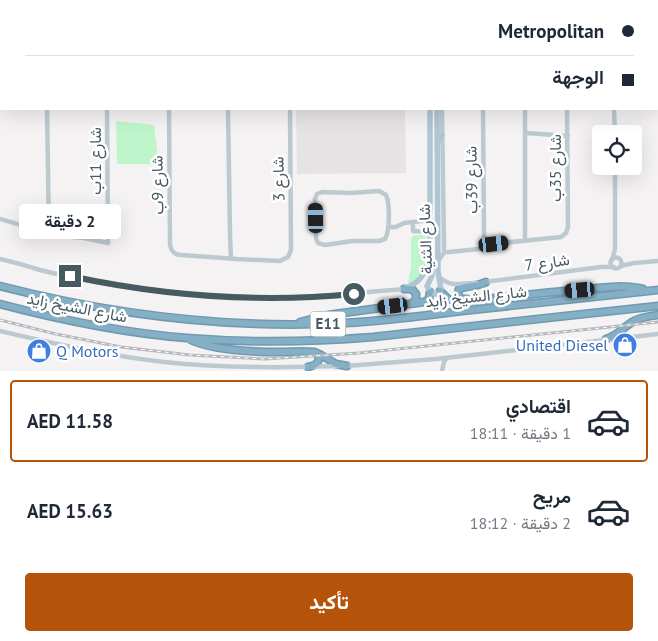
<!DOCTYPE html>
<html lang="ar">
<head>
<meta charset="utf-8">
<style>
	:root { --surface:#fff; --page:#f6f6f7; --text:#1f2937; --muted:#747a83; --line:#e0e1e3; --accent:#b45309 }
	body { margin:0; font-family:"PT Sans",Vazirmatn,sans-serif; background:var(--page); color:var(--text); direction:rtl; height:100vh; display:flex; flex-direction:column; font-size:19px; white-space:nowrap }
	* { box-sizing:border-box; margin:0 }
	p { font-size:16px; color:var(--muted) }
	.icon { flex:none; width:28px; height:28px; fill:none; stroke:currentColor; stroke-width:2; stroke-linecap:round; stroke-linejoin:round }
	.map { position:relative; height:371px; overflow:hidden; direction:ltr }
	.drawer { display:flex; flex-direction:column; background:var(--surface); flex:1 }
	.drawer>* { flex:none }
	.guide { position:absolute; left:0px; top:0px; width:659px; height:110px; box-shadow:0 5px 20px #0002; direction:rtl; display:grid; align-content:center; height:110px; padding:0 25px; background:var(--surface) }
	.tools { position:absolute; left:592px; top:125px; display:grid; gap:10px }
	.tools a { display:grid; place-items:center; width:50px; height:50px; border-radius:5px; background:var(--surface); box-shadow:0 5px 20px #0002; font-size:25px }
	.end { position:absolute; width:22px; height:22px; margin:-11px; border:6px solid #475a62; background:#fff; box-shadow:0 0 0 2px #fff }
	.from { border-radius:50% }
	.bubble { position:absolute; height:35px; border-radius:5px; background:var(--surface); box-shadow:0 5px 20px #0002; font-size:16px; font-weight:700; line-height:35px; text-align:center; direction:rtl }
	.car { position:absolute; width:15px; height:30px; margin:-15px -8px; border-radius:6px; box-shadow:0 0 4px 1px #0007; background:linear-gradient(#222 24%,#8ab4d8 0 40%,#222 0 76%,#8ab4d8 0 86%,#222 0) }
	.guide b { display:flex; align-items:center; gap:18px; height:48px; font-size:19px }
	.guide b+b { border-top:1px solid var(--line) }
	.guide i { width:12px; height:12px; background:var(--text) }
	ul { padding:9px 0 0; list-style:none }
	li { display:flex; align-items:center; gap:15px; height:82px; margin:0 10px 8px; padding:0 15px; border:2px solid transparent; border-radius:5px }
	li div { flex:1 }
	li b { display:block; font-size:19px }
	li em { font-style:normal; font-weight:700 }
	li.current { border-color:var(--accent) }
	li>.icon { width:45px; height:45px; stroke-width:1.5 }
	.cta { display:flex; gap:10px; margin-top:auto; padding:10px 25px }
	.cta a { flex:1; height:58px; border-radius:5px; background:var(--accent); color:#fff; font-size:20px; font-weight:700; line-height:58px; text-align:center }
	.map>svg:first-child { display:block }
	.education { fill:#e6e3e5 }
	.green { fill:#bef5ca }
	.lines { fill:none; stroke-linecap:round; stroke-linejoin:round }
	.highway-casing { stroke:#709ab1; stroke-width:9 }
	.minor { stroke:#bccad0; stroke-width:4.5 }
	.major { stroke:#afc7d3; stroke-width:5.5 }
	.highway { stroke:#85afc5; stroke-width:6 }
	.rail-casing { stroke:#b4b9bd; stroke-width:3 }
	.rail { stroke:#fff; stroke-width:1; stroke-dasharray:4; stroke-linecap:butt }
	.route { stroke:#475a62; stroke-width:6 }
	.labels { text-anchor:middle; stroke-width:5; stroke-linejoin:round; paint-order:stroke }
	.shield { fill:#fff; stroke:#7e8c91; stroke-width:1 }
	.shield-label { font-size:15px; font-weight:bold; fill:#475a62 }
	.street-label { font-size:16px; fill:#475a62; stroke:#fff }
	.shop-label { font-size:16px; fill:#366cbe; stroke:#fff; text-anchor:end }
</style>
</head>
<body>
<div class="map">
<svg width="658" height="371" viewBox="0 0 658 371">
	<rect width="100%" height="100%" fill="#f5f2f3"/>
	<path class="education" d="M296 109H405L406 173 297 174Z"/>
	<path class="green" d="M116 121 154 125 159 164H117Z
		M415 235H425L426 237C429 253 427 278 408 283L411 267V239L413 236Z"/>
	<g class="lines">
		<defs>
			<path id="highway" d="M0 286C113 315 229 329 345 323 384 321 423 316 462 311 527 304 593 297 658 290
				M404 289H412L416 294V300L412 303
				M440 291 448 299 458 302C498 298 537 293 578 290 599 288 622 284 643 289
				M467 299C463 299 459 299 458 294L459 289C468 285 477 287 486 282
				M0 304C61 320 124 333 187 338 249 343 312 342 373 337L658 306
				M300 322 328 315 424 302 429 299 430 292
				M606 339C619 335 623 327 634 321 641 317 650 316 658 315
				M191 340C215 351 253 352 279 352 291 352 303 351 314 352L321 355 336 364 347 366
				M308 367C317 365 321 362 317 353"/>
		</defs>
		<use href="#highway" class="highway-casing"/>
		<path class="minor" d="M29 0V1
			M286 0V1
			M419 0 420 1
			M441 0V1
			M482 0V1
			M524 0V1
			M566 0V1
			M613 0V1
			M118 1 232 0
			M290 1V0
			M0 3H1
			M0 66H1
			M658 95V97
			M47 109 49 232
			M169 109 170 245C171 251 175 255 181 255L237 259 280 261 288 257 291 250 290 109
			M228 109 230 235 231 259
			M483 109 484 236 486 241 492 244 561 237 566 233 568 227 567 109
			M614 109 615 134
			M526 133 568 136
			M379 191 386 195C390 203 390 231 385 239L379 241H352L325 245 318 243 316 238 315 199 317 194 322 192 351 193Z
			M0 219C28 227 57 237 86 238
			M413 222V231L430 232
			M388 227H396L404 223 422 221 430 219
			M84 238 108 243 107 109
			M525 241V109
			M444 252H449L479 249 483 247 487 242
			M610.5 263a5.5 5.5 0 1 1 11 0a5.5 5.5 0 1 1-11 0Z
			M0 259C13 262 27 266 40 270 103 286 169 294 233 297 290 300 347 294 404 289
			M612 260 615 249V166
			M438 261 444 253V246L442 109
			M621 266 634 263 658 261
			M439 277C451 288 462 283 477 283
			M484 282 601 267H614
			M0 331C54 344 109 356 164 362 221 368 281 368 338 366
			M346 366 436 359 658 334
			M442 371 444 362 447 358"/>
		<path class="major" d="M428 0V1
			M435 0V1
			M430 109V244L432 271V276L427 286 430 292 434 294H438L441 289 438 272 437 109
			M437 144 442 135
			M405 288C420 283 425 274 429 259"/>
		<use href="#highway" class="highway"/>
		<defs>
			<path id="rail" d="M0 320 56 334 121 347 190 355 265 359 359 353 658 322"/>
		</defs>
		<use href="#rail" class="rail-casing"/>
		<use href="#rail" class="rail"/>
	</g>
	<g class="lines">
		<path class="route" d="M70 276C163 296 259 303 354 294"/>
	</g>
	<defs>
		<symbol id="shop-disc" viewBox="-11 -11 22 22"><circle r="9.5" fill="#3f7fe0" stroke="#fff"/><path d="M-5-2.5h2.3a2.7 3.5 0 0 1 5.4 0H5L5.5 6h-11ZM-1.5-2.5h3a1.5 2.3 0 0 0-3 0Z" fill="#fff"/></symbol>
	</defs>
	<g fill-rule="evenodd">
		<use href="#shop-disc" x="611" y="331" width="28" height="28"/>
		<use href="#shop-disc" x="25" y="337" width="28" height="28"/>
	</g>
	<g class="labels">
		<rect class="shield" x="310.5" y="311.5" width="35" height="25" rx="4"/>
		<g class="shield-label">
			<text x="328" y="329">E11</text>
		</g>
		<g class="street-label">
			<text transform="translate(95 161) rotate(-90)" y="6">شارع 11ب</text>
			<text transform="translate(555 168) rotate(-90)" y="6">شارع 35ب</text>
			<text transform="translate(278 179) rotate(-91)" y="6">شارع 3</text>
			<text transform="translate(471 180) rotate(-91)" y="6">شارع 39ب</text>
			<text transform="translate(157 185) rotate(-91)" y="6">شارع 9ب</text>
			<text transform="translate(425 239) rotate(-92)" y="6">شارع الثنية</text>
			<text transform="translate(547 262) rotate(-8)" y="6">شارع 7</text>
			<text transform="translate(476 296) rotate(-6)" y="6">شارع الشيخ زايد</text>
			<text transform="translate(77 307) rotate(11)" y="6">شارع الشيخ زايد</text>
		</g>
		<g class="shop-label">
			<text x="608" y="351">United Diesel</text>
			<text x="56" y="357" text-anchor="start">Q Motors</text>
		</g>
	</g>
</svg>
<div class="tools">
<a><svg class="icon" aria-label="locate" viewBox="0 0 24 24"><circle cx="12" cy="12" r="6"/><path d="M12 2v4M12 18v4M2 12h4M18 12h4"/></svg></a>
</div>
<i class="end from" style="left:354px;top:294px"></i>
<i class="end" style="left:70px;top:276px"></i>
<div class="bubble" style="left:19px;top:204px;width:102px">2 دقيقة</div>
<i class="car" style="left:316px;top:218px;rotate:359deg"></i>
<i class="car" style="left:494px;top:244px;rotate:84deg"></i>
<i class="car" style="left:580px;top:290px;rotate:265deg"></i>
<i class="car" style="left:393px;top:306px;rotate:263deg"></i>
<div class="guide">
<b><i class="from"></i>Metropolitan</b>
<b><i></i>الوجهة</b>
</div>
</div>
<section class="drawer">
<ul>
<li class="current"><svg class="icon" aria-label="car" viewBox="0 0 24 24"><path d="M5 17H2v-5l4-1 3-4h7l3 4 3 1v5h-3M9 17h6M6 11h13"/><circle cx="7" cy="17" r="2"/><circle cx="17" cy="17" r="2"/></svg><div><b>اقتصادي</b><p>1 دقيقة · 18:11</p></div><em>AED 11.58</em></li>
<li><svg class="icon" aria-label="car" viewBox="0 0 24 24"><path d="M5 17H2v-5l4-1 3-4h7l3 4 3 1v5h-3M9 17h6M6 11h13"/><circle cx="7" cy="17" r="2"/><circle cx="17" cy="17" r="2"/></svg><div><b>مريح</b><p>2 دقيقة · 18:12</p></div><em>AED 15.63</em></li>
</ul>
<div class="cta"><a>تأكيد</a></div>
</section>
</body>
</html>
